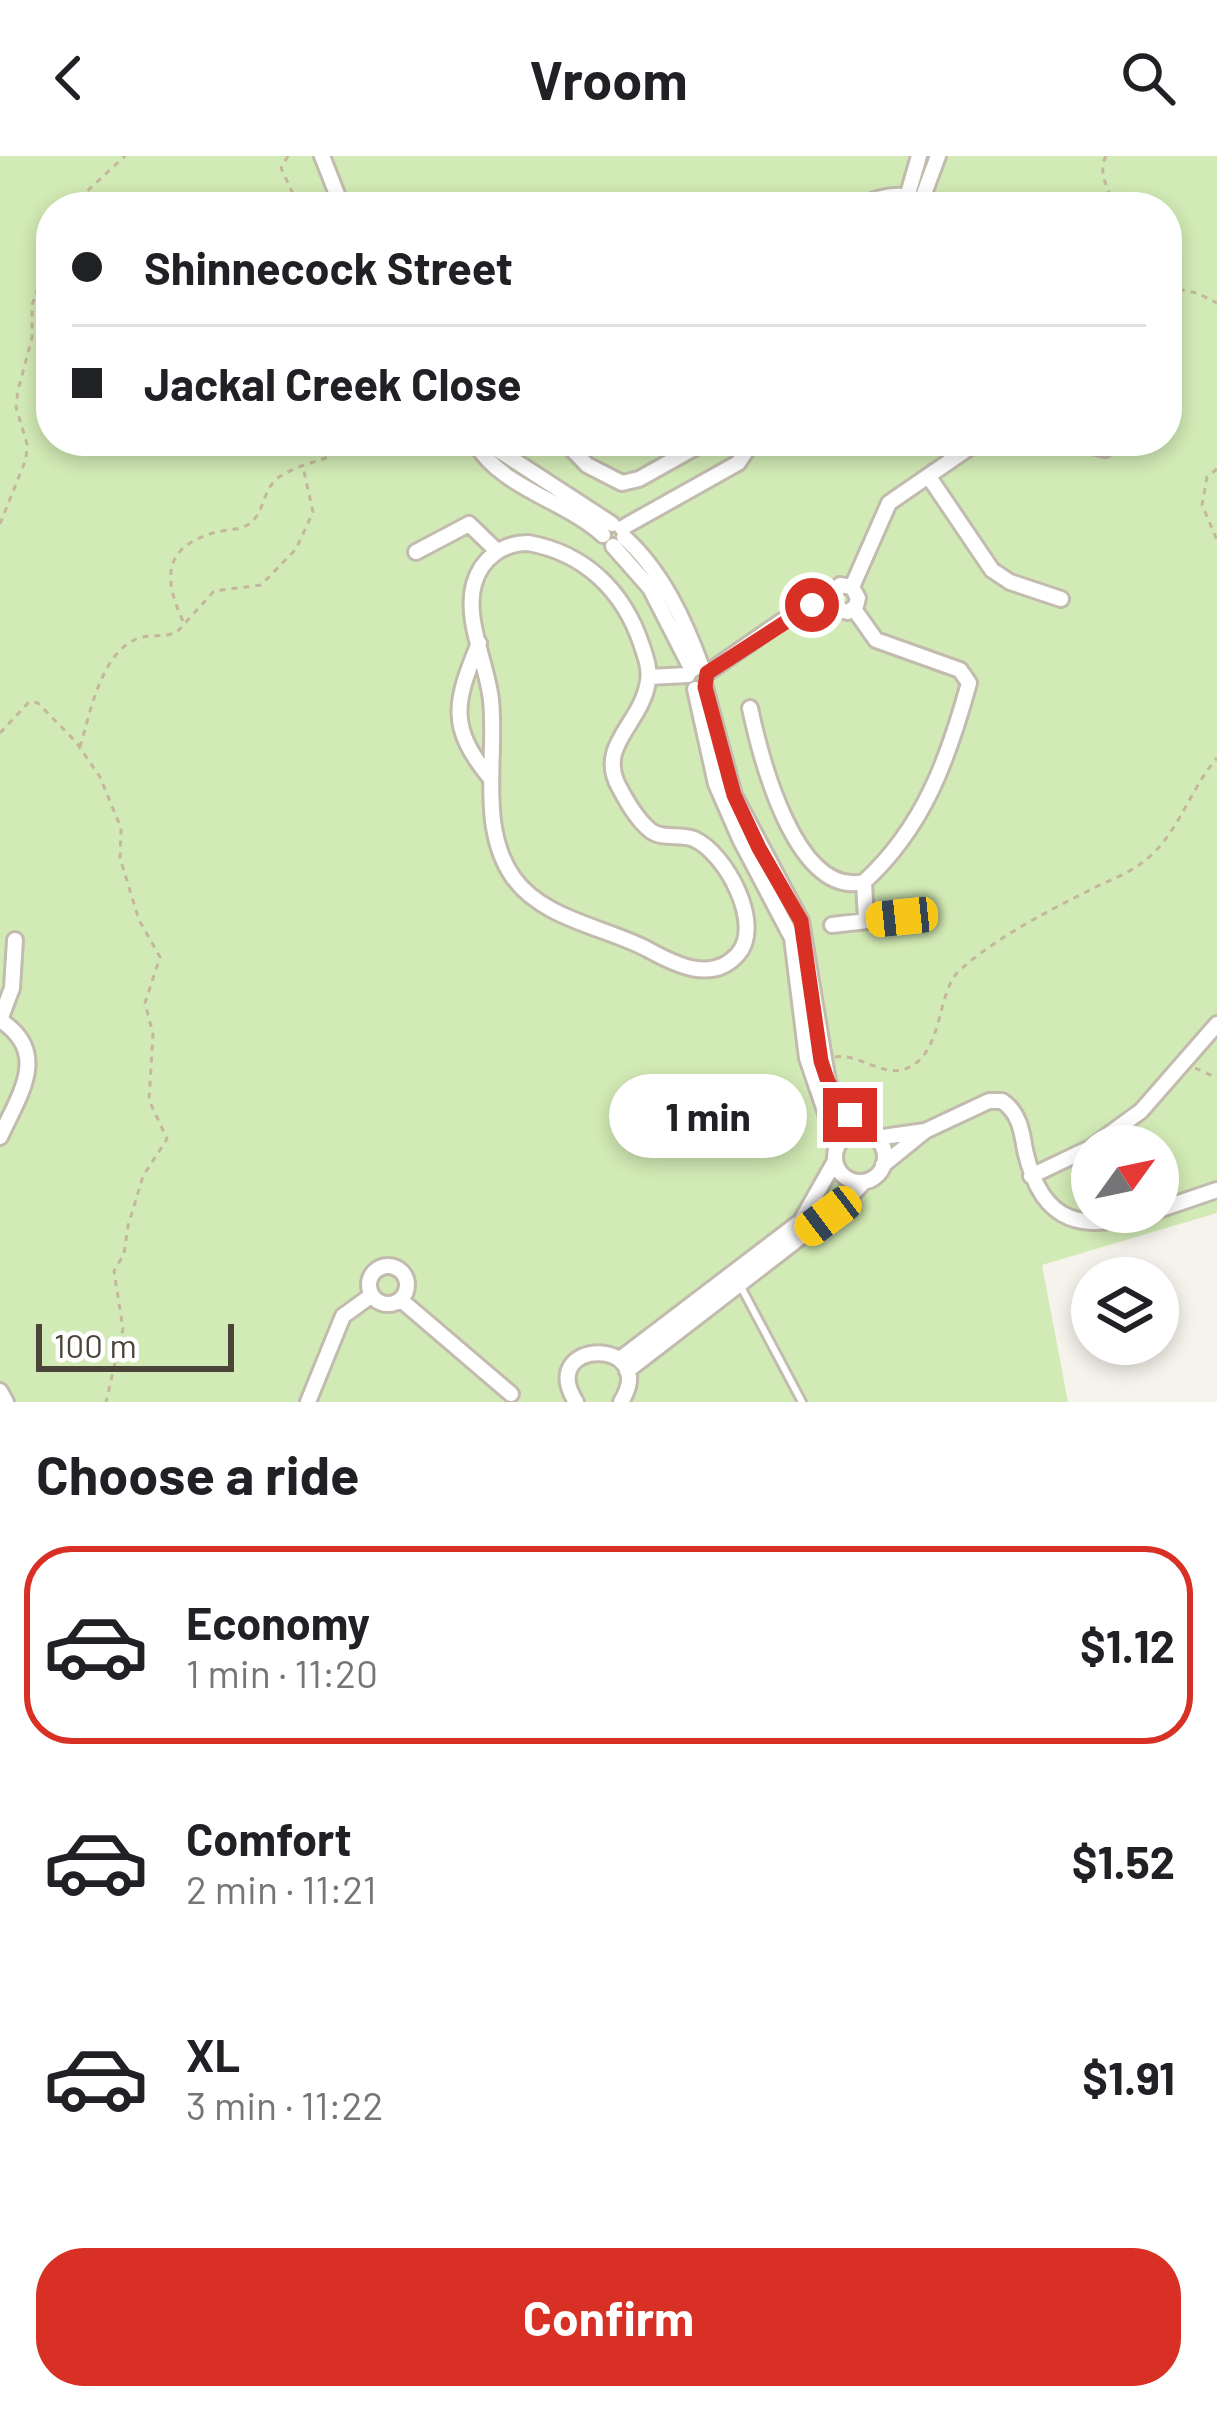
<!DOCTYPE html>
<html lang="en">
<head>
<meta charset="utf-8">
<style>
	:root { --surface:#fff; --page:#f6f6f6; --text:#202124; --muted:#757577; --line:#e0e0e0; --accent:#d93025 }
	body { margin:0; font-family:Barlow,sans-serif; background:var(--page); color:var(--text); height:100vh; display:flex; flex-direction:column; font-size:45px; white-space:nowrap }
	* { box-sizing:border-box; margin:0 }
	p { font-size:39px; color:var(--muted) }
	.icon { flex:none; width:66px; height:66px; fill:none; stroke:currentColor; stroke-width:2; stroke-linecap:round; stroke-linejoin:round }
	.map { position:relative; height:1246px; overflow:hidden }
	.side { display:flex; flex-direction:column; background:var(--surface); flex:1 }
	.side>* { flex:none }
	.guide { position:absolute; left:36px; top:36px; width:1146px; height:264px; border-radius:48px; box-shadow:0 6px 18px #0003; display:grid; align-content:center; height:264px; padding:0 36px; background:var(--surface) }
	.needle { width:78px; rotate:57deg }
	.controls { position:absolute; left:1071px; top:969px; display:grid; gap:24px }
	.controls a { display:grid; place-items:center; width:108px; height:108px; border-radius:50%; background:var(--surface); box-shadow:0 6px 18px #0003; font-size:60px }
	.scale { position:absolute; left:36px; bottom:30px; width:198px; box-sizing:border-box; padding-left:12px; border:6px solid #4b4439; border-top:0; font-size:33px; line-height:42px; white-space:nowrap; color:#4b4439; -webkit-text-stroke:9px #fff; paint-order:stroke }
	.end { position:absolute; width:54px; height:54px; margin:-27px; border:15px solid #d93025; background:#fff; box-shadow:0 0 0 6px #fff }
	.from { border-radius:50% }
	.bubble { position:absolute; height:84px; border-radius:42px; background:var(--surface); box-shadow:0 6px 18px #0003; font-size:39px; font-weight:700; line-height:84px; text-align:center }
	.car { position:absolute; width:36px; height:72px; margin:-36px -18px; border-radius:15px; box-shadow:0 0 9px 3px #0007; background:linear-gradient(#f5c518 24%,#345 0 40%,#f5c518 0 76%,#345 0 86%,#f5c518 0) }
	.guide b { display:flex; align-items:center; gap:42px; height:114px; font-size:45px }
	.guide b+b { border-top:3px solid var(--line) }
	.guide i { width:30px; height:30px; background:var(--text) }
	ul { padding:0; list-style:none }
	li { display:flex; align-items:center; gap:36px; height:198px; margin:0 24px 18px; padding:0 12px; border:6px solid transparent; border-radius:48px }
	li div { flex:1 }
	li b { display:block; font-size:45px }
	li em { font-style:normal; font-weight:700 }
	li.current { border-color:var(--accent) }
	li>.icon { width:108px; height:108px; stroke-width:1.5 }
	h2 { padding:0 36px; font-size:54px; line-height:144px }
	.button { display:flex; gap:24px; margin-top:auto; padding:24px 36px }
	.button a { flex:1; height:138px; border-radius:48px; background:var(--accent); color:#fff; font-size:48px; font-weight:700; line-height:138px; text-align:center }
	header { display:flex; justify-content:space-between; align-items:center; height:156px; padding:0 36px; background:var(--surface); font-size:54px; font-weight:700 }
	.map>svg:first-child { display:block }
	.green { fill:#d2eab5; fill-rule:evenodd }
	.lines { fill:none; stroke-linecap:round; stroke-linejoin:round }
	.service-casing { stroke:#c2bbae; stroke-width:12 }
	.minor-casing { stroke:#c2bbae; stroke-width:20 }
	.path { stroke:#c4b79f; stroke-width:3; stroke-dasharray:6 6; stroke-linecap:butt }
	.service { stroke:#fff; stroke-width:6 }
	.minor { stroke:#fff; stroke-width:14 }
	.route { stroke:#d93025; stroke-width:15 }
</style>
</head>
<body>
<header><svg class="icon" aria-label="back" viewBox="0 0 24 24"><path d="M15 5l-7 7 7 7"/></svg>Vroom<svg class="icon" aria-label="search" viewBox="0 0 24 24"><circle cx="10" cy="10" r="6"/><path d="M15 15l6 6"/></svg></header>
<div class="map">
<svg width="1217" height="1246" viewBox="0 0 1217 1246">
	<rect width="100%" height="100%" fill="#f6f3ec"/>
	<path class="green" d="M0 0H1217V1057L1042 1109 1068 1246H0ZM51 51H1167V285H51ZM1092 990H1158V1056H1092Z"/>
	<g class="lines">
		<defs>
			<path id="service" d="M740 1129 802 1246"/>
			<path id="minor" d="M322 0 342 51
				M908 38 919 0
				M922 43 938 0
				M859 51C887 36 909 36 937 51
				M474 285 495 292 612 368
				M474 285C500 332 565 344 603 379
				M564 285 587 309 622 327 639 323 707 285
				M785 285 803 290H854
				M1002 285H1010
				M1071 285 1105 293
				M929 321 992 414 1010 426 1061 443
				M622 372 738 307 753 285
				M624 381C662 415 685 465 702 512
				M528 387C585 397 624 435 642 490 646 502 650 513 648 525 642 568 596 589 619 631 627 646 637 664 651 675 664 684 680 677 694 683 726 697 764 769 738 798 712 828 674 808 647 793 605 771 542 763 513 721 478 671 497 600 491 544 487 507 464 464 474 428 481 403 502 387 528 387Z
				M613 390 650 432 692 514
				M416 396 469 368 497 395
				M852 431 840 429 830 442 836 453 848 456 856 450 858 442 852 431 889 347 979 285
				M479 487C455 546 447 570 491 623
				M707 517 782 465 830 442
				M649 521 688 519
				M705 531 734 639 801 765 828 926 843 951 867 977
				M695 533 716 628 740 683 792 782 807 902 837 990
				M750 552C760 599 795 742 864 726 924 671 948 603 969 527L960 514 876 484 854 453
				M864 726 866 765
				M832 769 902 761
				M0 864C51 897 19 939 0 981
				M0 864 12 832 15 784
				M835 1001a25 25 0 1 1 50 0a25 25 0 1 1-50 0Z
				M876 982 925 975 989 945H1002C1019 956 1022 975 1025 994 1042 1071 1084 1076 1152 1056
				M1093 990 1141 955 1217 868
				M883 1009 925 975
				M1031 1020 1092 991
				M1158 1054 1217 1034
				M369 1129a19 19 0 1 1 38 0a19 19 0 1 1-38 0Z
				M401 1144 511 1238
				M620 1203 801 1065 835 1005
				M627 1215 841 1050 864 1026
				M0 1235 6 1246
				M308 1246 343 1160 372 1139
				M576 1246C535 1181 661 1181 621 1246"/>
		</defs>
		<use href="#service" class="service-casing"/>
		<use href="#minor" class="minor-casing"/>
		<path class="path" d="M288 0 281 12 299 51
			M1106 0C1097 16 1109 36 1116 51
			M70 51 125 0
			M1167 131 1197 137 1217 147
			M1217 313 1207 321 1202 349 1217 384
			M0 368 26 303 27 288 16 251 18 234 32 182V149L51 93
			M183 465C164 424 162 392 213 377 225 373 240 375 249 368 265 357 262 333 279 321 303 305 334 305 356 285
			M0 577 29 546 38 547 76 586 100 621 121 672 120 702 139 764 160 801 145 847 153 878 149 944 167 983 143 1020 128 1070 124 1098 114 1115 123 1173 106 1246
			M80 591C90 558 101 495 139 482 151 478 164 482 177 476L214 435 261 429 296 393 313 356 303 311
			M835 901C859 897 882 921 905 913 945 899 935 835 961 813 998 781 1042 758 1086 736 1104 726 1127 719 1143 706 1178 680 1189 634 1217 602
			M1195 912 1217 922"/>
		<use href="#service" class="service"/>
		<use href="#minor" class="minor"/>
	</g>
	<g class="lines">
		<path class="route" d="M812 449 707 517 705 531 734 639 759 692 801 765 821 905 828 926 850 959"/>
	</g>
</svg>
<div class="controls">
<a><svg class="needle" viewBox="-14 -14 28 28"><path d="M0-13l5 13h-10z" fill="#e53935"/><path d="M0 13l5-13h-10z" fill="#757577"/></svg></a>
<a><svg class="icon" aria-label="layers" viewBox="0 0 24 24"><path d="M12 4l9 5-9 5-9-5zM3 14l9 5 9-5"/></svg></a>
</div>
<div class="scale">100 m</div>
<i class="end from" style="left:812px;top:449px"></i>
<i class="end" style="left:850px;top:959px"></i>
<div class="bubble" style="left:609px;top:918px;width:198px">1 min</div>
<i class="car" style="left:902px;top:761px;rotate:264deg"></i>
<i class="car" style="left:828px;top:1060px;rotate:233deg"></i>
<div class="guide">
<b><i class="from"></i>Shinnecock Street</b>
<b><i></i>Jackal Creek Close</b>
</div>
</div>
<section class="side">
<h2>Choose a ride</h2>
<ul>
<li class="current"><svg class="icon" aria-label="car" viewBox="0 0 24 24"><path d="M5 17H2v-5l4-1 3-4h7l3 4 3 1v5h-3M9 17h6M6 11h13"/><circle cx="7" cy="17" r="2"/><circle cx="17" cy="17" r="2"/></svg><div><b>Economy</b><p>1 min · 11:20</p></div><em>$1.12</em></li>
<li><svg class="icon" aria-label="car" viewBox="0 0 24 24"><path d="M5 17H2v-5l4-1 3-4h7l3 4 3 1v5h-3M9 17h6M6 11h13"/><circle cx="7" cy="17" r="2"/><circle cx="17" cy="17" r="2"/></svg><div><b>Comfort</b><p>2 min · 11:21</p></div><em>$1.52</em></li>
<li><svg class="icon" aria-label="car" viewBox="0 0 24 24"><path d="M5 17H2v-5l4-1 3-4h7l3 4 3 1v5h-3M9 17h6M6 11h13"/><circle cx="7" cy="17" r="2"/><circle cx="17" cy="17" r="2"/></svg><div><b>XL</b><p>3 min · 11:22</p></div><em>$1.91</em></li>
</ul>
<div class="button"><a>Confirm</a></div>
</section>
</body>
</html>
